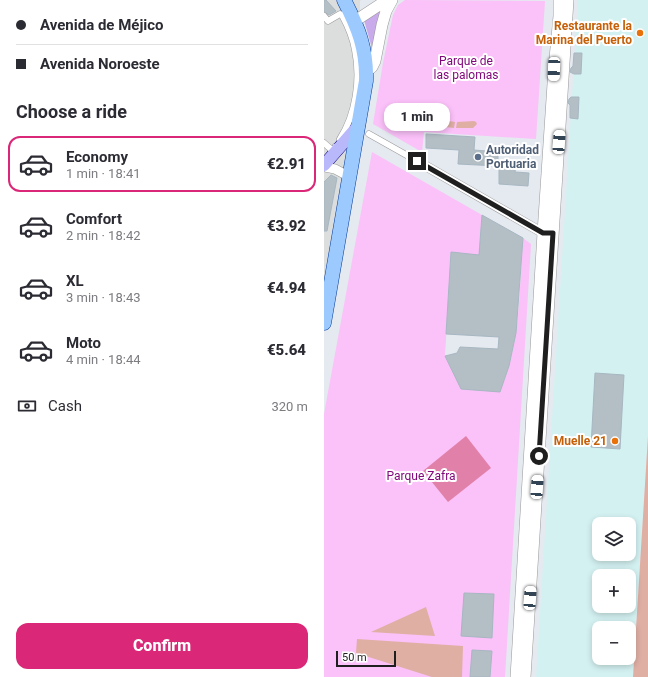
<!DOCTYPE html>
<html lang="en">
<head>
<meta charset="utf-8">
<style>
	:root { --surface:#fff; --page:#f7f7f7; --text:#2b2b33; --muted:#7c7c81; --line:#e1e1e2; --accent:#db2777 }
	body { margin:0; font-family:Roboto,sans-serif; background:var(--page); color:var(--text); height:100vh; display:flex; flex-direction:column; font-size:15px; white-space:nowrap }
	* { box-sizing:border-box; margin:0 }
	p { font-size:13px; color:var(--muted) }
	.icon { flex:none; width:22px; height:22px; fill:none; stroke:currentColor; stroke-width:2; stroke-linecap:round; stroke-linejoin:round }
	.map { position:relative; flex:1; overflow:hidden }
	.sheet { display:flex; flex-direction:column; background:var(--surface); width:324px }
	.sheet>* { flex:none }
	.hud { display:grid; align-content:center; height:88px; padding:0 16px; background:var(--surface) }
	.fabs { position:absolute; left:268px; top:517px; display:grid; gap:8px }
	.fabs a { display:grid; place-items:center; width:44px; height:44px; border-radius:8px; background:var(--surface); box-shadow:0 2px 6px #0003; font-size:20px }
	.scale { position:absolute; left:12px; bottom:10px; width:60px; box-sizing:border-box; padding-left:4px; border:2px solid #1f1f1f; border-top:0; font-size:11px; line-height:14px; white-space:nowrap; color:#1f1f1f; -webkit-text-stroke:3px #fff; paint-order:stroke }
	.end { position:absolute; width:18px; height:18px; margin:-9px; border:5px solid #1f1f1f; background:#fff; box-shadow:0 0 0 2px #fff }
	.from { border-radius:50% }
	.bubble { position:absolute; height:28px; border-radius:12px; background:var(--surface); box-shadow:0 2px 6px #0003; font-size:13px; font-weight:800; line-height:28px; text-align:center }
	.car { position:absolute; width:12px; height:24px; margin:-12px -6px; border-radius:5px; box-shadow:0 0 3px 1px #0007; background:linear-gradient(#fff 24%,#345 0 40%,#fff 0 76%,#345 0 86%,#fff 0) }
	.hud b { display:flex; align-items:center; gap:14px; height:38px; font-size:15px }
	.hud b+b { border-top:1px solid var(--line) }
	.hud i { width:10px; height:10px; background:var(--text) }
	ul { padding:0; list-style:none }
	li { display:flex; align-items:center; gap:12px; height:56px; margin:0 8px 6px; padding:0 8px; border:2px solid transparent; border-radius:12px }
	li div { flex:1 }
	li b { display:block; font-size:15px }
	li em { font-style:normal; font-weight:800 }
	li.active { border-color:var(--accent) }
	li>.icon { width:36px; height:36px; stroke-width:1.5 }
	h2 { padding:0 16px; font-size:18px; line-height:48px }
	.pay { display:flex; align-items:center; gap:10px; height:44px; padding:0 16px; font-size:15px }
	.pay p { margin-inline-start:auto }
	.button { display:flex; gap:8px; margin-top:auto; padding:8px 16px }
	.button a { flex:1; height:46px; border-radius:12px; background:var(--accent); color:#fff; font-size:16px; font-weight:800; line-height:46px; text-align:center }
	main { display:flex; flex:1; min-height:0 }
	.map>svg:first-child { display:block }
	.residential { fill:#dcdddd }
	.commercial { fill:#d4f1f1; fill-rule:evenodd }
	.grass { fill:#c9aaeb }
	.park { fill:#fbc1f9 }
	.pitch { fill:#e181aa }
	.water { fill:#dfafa4 }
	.building { fill:#b4bec5; stroke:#a7b7c2 }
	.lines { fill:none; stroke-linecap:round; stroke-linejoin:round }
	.pedestrian-casing { stroke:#999; stroke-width:7 }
	.minor-casing { stroke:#999; stroke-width:10 }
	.tertiary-casing { stroke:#999; stroke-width:12 }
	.secondary-casing { stroke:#0a027a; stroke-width:13 }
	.primary-casing { stroke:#00399a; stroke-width:15 }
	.pedestrian { stroke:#fff; stroke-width:6 }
	.minor { stroke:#fff; stroke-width:9 }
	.tertiary { stroke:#fff; stroke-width:11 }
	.secondary { stroke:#b9b8fb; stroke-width:12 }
	.primary { stroke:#9ccafe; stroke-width:14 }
	.route { stroke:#1f1f1f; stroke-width:5 }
	.food-dot { fill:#e8710a; stroke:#fff; stroke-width:1.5 }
	.service-dot { fill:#5c6f8a; stroke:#fff; stroke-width:1.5 }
	.labels { text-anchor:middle; stroke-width:4; stroke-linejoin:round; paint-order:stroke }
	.food-label { font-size:12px; font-weight:bold; fill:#c56008; stroke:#fff; text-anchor:end }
	.park-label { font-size:12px; fill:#82087c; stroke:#fff }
	.service-label { font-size:12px; font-weight:bold; fill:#4e5e75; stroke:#fff; text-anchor:start }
</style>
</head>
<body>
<main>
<section class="sheet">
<div class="hud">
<b><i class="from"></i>Avenida de Méjico</b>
<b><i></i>Avenida Noroeste</b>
</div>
<h2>Choose a ride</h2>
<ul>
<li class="active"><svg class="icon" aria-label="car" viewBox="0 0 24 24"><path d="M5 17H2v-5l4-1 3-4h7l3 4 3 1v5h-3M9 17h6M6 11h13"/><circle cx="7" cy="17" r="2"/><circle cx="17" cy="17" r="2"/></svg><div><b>Economy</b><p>1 min · 18:41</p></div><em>€2.91</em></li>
<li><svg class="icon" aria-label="car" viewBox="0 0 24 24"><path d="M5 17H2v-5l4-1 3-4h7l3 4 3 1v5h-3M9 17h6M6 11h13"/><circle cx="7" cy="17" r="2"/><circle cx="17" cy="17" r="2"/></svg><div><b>Comfort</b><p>2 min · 18:42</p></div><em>€3.92</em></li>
<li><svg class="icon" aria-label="car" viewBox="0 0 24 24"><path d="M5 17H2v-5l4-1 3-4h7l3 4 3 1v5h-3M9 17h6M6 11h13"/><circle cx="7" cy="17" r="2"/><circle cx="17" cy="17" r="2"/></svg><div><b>XL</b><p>3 min · 18:43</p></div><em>€4.94</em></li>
<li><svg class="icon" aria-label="car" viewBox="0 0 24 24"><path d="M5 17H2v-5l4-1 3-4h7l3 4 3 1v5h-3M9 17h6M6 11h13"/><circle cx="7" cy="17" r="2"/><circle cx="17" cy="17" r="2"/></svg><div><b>Moto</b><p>4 min · 18:44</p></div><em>€5.64</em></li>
</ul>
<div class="pay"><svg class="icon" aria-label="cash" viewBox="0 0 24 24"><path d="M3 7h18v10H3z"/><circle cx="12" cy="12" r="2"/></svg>Cash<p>320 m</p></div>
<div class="button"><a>Confirm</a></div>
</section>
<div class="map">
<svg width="324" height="677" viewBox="0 0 324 677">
	<rect width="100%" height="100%" fill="#e5e9f0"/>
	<path class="residential" d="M0 0H37L36 1 35 64 0 313Z"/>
	<path class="commercial" d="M254 0H324V436L309 677H212ZM275 524H305V554H275ZM275 576H305V606H275ZM275 628H305V658H275Z"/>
	<path class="grass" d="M60 6 49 52 40 20Z"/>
	<path class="park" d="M81 0 221 1 212 139 100 132 98 152 49 124 59 63 69 15 74 5Z
		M48 152 158 215 155 255 127 253 121 356 137 389 176 391C197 344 195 289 199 238L207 244 181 677H0V414Z"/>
	<path class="pitch" d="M142 436 167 468 124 502 99 471Z"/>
	<path class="water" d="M113 119 131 122 130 128 112 126 110 122Z
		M150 121 152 122 153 124 149 128H132L133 122Z
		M324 436V677H309Z
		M102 607 111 636 47 632Z
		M33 639 139 646 138 677H108L32 653Z"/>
	<path class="building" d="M0 0H2L12 11 5 15 0 12Z
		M250 53H258L257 74H250L246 72 247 68 249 66Z
		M247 97H255L254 119 246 118V105L244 103 245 99Z
		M102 134 151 137 150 150 174 152V166L134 164 135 150 102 148Z
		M175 162 192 163 191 172 205 173 204 186 175 184Z
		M7 175 13 178 3 231H0V182Z
		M158 215 199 238 192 333 185 366 176 392 137 389 121 356 133 353 136 347 174 349 175 337 122 334 127 252 155 255Z
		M271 373 300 375 296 449 267 447Z
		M140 593 170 594 168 638 137 636Z
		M148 650 168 651 166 677H146Z"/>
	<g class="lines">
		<defs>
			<path id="pedestrian" d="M0 16 4 21 16 14 18 15C24 26 29 38 31 50 37 79 32 114 16 139
				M45 134 93 161
				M0 143 9 151 11 147"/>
			<path id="minor" d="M93 161 219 233H225
				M0 167 11 169 26 177"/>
			<path id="tertiary" d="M31 21 63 0
				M42 72 48 67 51 61 58 25 62 11 68 0
				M192 677 219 233 230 69 235 16V0
				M201 677 244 0"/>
			<path id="secondary" d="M0 165 35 125"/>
			<path id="primary" d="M0 323 42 81C43 49 34 27 20 0"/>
		</defs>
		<use href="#pedestrian" class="pedestrian-casing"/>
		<use href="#minor" class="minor-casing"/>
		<use href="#tertiary" class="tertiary-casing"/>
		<use href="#secondary" class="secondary-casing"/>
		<use href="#primary" class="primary-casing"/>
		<use href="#pedestrian" class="pedestrian"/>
		<use href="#minor" class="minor"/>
		<use href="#tertiary" class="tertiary"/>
		<use href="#secondary" class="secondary"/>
		<use href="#primary" class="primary"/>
	</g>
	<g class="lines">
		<path class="route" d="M93 161 219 233H229L215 456"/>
	</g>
	<g class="food-dot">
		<circle cx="316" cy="33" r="4"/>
		<circle cx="291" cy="441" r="4"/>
	</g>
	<circle class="service-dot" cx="154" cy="157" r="4"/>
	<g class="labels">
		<g class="food-label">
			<text x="308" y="30">Restaurante la<tspan x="308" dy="14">Marina del Puerto</tspan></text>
			<text x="283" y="445">Muelle 21</text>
		</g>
		<g class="park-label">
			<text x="142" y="65">Parque de<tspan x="142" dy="14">las palomas</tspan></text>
			<text x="97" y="480">Parque Zafra</text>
		</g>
		<g class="service-label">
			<text x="162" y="154">Autoridad<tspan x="162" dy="14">Portuaria</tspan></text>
		</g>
	</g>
</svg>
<div class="fabs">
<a><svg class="icon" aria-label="layers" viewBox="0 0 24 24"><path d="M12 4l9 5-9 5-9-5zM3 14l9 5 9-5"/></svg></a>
<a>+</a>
<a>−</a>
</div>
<div class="scale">50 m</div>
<i class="end from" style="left:215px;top:456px"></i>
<i class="end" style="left:93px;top:161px"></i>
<div class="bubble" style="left:60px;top:103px;width:66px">1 min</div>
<i class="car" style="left:230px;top:69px;rotate:182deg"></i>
<i class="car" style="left:235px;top:142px;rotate:4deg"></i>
<i class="car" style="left:213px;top:487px;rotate:4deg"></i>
<i class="car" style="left:206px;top:598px;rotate:4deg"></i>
</div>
</main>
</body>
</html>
